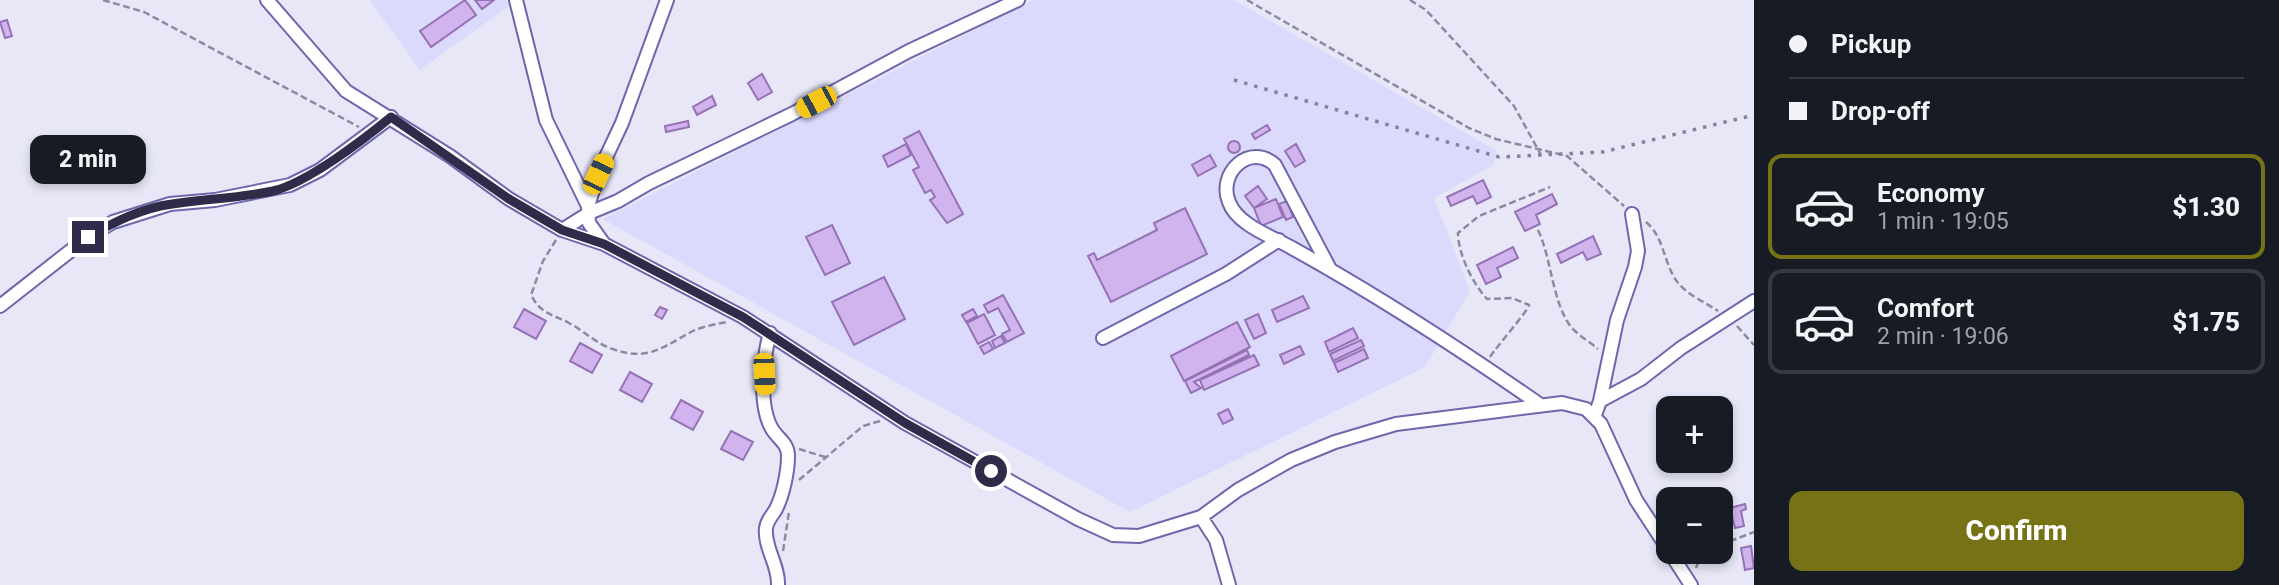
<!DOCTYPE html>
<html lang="en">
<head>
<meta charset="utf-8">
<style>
	:root { --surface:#171b24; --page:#242831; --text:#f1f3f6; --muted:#9ea1a6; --line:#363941; --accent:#767216 }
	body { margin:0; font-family:Roboto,sans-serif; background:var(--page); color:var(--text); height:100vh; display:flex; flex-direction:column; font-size:26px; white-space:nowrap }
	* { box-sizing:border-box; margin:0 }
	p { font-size:23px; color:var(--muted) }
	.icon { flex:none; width:38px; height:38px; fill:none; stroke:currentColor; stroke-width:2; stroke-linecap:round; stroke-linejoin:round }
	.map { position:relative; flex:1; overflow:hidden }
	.side { display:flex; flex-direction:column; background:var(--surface); width:525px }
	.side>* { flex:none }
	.guide { display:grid; align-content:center; height:154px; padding:0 35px; background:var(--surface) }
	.tools { position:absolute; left:1656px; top:396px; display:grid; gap:14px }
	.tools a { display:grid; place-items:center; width:77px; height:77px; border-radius:14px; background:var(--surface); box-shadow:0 4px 10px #0003; font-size:35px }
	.end { position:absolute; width:32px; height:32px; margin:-16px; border:9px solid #2f2c4a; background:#fff; box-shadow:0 0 0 4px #fff }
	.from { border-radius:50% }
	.bubble { position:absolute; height:49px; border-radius:14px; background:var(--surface); box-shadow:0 4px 10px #0003; font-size:23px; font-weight:800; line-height:49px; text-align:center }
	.car { position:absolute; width:21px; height:42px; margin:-21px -10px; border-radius:9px; box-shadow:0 0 5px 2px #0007; background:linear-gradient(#f5c518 24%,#345 0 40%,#f5c518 0 76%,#345 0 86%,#f5c518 0) }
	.guide b { display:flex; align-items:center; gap:24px; height:66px; font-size:26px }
	.guide b+b { border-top:2px solid var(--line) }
	.guide i { width:18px; height:18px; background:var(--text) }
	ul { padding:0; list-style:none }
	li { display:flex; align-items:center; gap:21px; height:105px; margin:0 14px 10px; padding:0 21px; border:4px solid var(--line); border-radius:14px }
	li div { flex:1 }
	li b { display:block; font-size:26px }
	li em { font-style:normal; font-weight:800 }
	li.on { border-color:var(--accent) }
	li>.icon { width:63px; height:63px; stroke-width:1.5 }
	.cta { display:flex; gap:14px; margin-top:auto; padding:14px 35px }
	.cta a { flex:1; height:80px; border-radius:14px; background:var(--accent); color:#fff; font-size:28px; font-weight:800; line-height:80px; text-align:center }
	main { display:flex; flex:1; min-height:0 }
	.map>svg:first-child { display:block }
	.built { fill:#dbd9fc }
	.building { fill:#d1b4ee; stroke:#9572b6; stroke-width:2 }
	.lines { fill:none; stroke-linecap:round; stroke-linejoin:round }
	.minor-casing { stroke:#6f67ad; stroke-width:16 }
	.path { stroke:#8c8aa1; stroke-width:2.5; stroke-dasharray:7 3.5; stroke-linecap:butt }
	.minor { stroke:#fff; stroke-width:12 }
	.rail { stroke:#85839a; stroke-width:3.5; stroke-dasharray:3.5 7; stroke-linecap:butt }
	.route { stroke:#2f2c4a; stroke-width:9 }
</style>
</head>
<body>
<main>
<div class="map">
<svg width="1754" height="585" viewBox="0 0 1754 585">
	<rect width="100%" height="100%" fill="#e7e7f7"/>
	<path class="built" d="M370 0H517L420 70Z
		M1033 0H1234L1497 151 1493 165 1434 198 1470 291 1425 367 1130 512 603 219Z"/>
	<path class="building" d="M465 0 476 15 431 47 420 31Z
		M475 0H494L482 9Z
		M7 20 12 36 5 38 0 22Z
		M762 74 772 92 758 100 748 83Z
		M712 96 716 105 697 115 693 107Z
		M688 121 689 127 666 132 665 126Z
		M1267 125 1270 130 1255 139 1252 134Z
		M919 131 963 214 947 223 930 200 935 197 931 190 925 193 913 170 919 167 904 139Z
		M1228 147a6 6 0 1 1 12 0a6 6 0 1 1-12 0Z
		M906 144 911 155 888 167 883 156Z
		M1296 144 1305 161 1295 167 1285 151Z
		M1210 155 1216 166 1198 176 1192 165Z
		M1483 180 1491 197 1477 204 1473 196 1451 206 1447 197Z
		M1258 186 1267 199 1254 208 1245 196Z
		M1552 194 1557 204 1536 215 1540 224 1525 231 1515 212Z
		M1276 199 1283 217 1261 226 1254 208Z
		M1287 201 1293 217 1286 220 1279 204Z
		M1185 208 1207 254 1111 302 1088 256 1094 253 1097 260 1157 230 1154 223Z
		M832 225 850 263 825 275 806 237Z
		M1593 236 1601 254 1587 260 1583 252 1561 263 1557 254Z
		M1513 247 1518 258 1497 268 1501 277 1486 284 1477 265Z
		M884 277 905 319 854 345 832 302Z
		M1003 295 1024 333 1007 342 1002 334 1010 330 998 308 988 313 984 305Z
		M1303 296 1309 308 1277 322 1272 310Z
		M660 307 667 310 662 319 655 315Z
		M524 309 546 321 536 339 514 327Z
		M973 309 977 316 966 322 962 315Z
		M984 314 995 335 978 344 967 323Z
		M1258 314 1266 333 1254 339 1245 320Z
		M1237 322 1250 347 1184 381 1171 356Z
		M1353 328 1358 338 1329 352 1325 342Z
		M1001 336 1005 343 995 348 992 341Z
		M1361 340 1364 346 1333 361 1330 354Z
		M989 342 993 349 984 354 980 347Z
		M580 343 602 355 592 373 570 361Z
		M1300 346 1304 354 1284 364 1280 355Z
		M1364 349 1368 358 1338 372 1334 363Z
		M1247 350 1249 355 1194 382 1201 388 1191 393 1185 381Z
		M1254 355 1259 365 1204 390 1200 380Z
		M630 372 652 384 642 402 620 390Z
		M681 400 703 412 693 430 671 418Z
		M1228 409 1233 419 1223 424 1218 414Z
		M731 431 753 442 743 460 721 449Z
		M1745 504 1746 509 1741 511 1744 526 1735 528 1730 508Z
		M1725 515 1729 527 1720 530V517Z
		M1751 546 1754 568 1745 570 1741 548Z"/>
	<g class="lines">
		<defs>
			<path id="minor" d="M267 0 346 91 450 156 509 199 562 230 604 244 743 317 905 423 1078 519 1113 535 1139 536 1201 517 1238 490 1291 460 1335 442 1396 424 1562 403 1586 409 1601 424 1636 500 1668 549
				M516 0 546 120 588 206
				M562 230 589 213 618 201 649 183 792 114 909 51 1018 0
				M604 244 589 223 588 206 598 174 622 123 667 0
				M1330 269 1275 165C1250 142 1217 173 1229 202 1237 225 1273 237 1292 248 1377 295 1460 349 1539 404
				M0 306 88 237 113 222 170 204 215 200 290 185 320 170 391 117
				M770 333C763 358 758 405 772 429 778 439 788 443 788 456 788 472 783 495 776 509 772 516 767 520 766 528 764 548 779 565 778 585
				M1103 338 1226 274 1279 240
				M1600 401 1617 320 1635 267 1638 251 1632 214
				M1595 415 1600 401 1641 379 1681 348 1754 301
				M1201 517 1216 540 1229 585
				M1669 551 1691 585"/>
		</defs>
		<use href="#minor" class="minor-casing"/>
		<path class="path" d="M103 0 144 12 359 127
			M1247 0 1469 128 1496 139 1567 156 1624 206
			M1410 0 1426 10 1514 106 1541 155
			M1646 222C1663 236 1663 258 1674 277 1683 293 1703 301 1718 311
			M1538 230C1552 259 1552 304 1572 328 1579 336 1590 342 1598 349
			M556 240 543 261 531 295C541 314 552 314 569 323 583 330 594 342 610 348 649 363 663 346 695 330 705 326 717 324 727 322
			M1737 326 1754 345
			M1490 357C1497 346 1528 311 1529 305L1512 298 1487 299C1473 284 1458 254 1458 233L1479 216 1550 187
			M799 449 825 457
			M799 480 863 426 880 421
			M1720 545 1754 532
			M783 551 789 512
			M1696 568 1700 557 1710 551"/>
		<use href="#minor" class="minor"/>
		<path class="rail" d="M1234 80 1499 157 1603 152 1754 115"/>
	</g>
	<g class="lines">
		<path class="route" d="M88 237C114 222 142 208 172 204 206 199 240 198 273 191 307 183 363 140 391 117L509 199 562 230 604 244 743 317 905 423 991 471"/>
	</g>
</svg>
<div class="tools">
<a>+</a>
<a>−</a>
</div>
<i class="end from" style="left:991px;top:471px"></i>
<i class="end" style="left:88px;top:237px"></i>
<div class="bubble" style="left:30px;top:135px;width:116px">2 min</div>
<i class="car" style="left:816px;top:102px;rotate:242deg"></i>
<i class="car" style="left:598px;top:174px;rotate:25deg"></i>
<i class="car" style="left:764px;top:374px;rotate:177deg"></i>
</div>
<section class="side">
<div class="guide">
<b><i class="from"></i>Pickup</b>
<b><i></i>Drop-off</b>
</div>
<ul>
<li class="on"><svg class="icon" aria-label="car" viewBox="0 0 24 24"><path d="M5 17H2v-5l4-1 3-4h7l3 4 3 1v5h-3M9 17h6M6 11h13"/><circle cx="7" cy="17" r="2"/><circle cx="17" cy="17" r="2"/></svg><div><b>Economy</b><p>1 min · 19:05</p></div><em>$1.30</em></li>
<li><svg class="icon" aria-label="car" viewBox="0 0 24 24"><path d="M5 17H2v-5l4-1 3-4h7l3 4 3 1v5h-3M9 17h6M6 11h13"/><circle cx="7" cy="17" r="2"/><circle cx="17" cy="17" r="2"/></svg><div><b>Comfort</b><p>2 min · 19:06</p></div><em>$1.75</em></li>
</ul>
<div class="cta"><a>Confirm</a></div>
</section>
</main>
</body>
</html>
